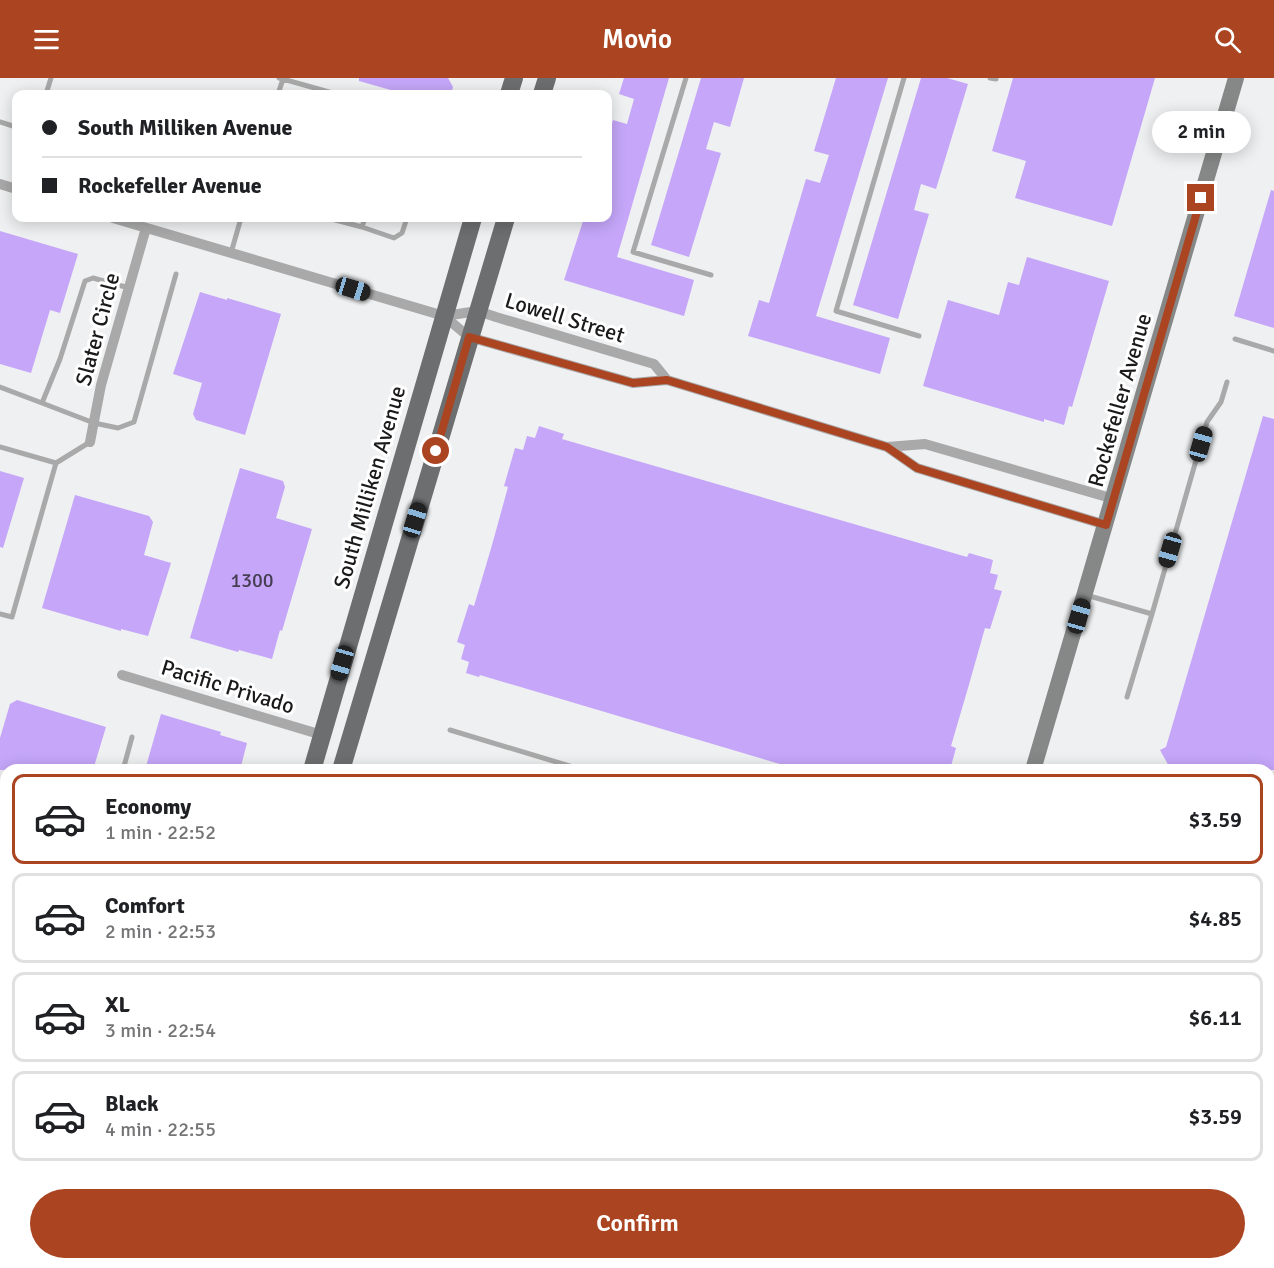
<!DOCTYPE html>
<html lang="en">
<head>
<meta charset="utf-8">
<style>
	:root { --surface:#fff; --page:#f2f2f2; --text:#202124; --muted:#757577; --line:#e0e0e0; --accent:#ab4421 }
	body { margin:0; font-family:Signika,sans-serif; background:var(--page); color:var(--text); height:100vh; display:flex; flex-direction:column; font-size:22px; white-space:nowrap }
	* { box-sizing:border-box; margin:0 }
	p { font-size:20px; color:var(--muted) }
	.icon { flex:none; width:33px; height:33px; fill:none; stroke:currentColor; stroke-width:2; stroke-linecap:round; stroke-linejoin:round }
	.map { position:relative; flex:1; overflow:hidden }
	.panel { position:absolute; left:0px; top:686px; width:1275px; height:506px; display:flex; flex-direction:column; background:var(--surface); border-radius:18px 18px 0 0; box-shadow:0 3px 15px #0003 }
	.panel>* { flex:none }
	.guide { position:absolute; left:12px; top:12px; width:600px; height:132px; border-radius:12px; box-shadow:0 3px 15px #0003; display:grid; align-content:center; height:132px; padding:0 30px; background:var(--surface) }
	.end { position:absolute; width:27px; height:27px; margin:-14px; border:8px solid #ab4421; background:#fff; box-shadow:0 0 0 3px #fff }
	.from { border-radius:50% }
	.bubble { position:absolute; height:42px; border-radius:21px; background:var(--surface); box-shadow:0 3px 15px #0003; font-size:20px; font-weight:600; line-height:42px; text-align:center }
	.car { position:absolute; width:18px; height:36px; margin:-18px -9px; border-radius:8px; box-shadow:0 0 4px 2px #0007; background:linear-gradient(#222 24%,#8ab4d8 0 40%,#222 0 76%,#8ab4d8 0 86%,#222 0) }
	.guide b { display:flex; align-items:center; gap:21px; height:57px; font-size:22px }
	.guide b+b { border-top:2px solid var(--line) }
	.guide i { width:15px; height:15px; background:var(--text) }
	ul { padding:10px 0 0; list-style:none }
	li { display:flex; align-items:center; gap:18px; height:90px; margin:0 12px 9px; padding:0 18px; border:3px solid var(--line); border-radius:12px }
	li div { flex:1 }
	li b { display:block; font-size:22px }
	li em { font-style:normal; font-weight:600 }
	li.selected { border-color:var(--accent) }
	li>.icon { width:54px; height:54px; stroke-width:1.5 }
	.button { display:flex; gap:12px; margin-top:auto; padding:12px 30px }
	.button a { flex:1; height:69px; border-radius:36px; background:var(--accent); color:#fff; font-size:24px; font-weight:600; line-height:69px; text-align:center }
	header { display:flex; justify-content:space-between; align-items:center; height:78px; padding:0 30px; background:var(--accent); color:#fff; font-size:27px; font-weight:600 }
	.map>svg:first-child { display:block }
	.building { fill:#c5a6f9 }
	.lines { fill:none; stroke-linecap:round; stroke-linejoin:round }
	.lane { stroke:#a9a9aa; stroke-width:5 }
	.street { stroke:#a9a9aa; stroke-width:10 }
	.secondary { stroke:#868787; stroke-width:16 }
	.primary { stroke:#6d6e6f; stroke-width:18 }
	.route { stroke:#ab4421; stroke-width:8 }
	.labels { text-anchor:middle; stroke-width:6; stroke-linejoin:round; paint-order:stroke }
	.number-label { font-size:20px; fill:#453d52 }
	.street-label { font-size:22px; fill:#1a1a1a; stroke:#fff }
</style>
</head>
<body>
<header><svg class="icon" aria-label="menu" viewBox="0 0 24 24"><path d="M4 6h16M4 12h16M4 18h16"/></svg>Movio<svg class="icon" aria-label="search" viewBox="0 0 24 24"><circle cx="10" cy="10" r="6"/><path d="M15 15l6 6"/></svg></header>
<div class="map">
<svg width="1274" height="1190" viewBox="0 0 1274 1190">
	<rect width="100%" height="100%" fill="#eff0f1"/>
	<path class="building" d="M359 0H448L453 9 451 16H405L359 3Z
		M624 0H669L617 179 694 202 684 238 564 202 584 140H608V59L613 42 627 46 634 21 619 16Z
		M701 0H744L730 49 714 44 706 71 721 75 689 179 651 167Z
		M836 0H888L816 238 890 260 880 296 748 258 759 222 769 225 806 101 820 105 829 77 814 73Z
		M921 0H947L968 6 936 111 921 106 914 132 929 136 898 241 853 227Z
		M1013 0H1155L1112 148 1015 120 1026 83 992 73Z
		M1271 112 1274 113V250L1234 238Z
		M0 153 78 176 60 235 50 232 31 295 0 286Z
		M1027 179 1109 203 1072 329 1069 328 1064 347 1044 341V344L923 308 948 222 999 237 1008 204 1019 207Z
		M200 214 227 222V220L281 236 245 357 196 342 193 336 202 305 173 296Z
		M1263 338 1274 341V692H1190L1175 687 1170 690 1160 672 1166 669Z
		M539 348 564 356 562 361 967 479 969 475 993 482 990 495 998 497 994 511 1002 513 990 551 985 550 968 610 951 668 956 670 950 692H800L480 597 479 599 466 595 469 584 461 581 465 567 457 564 469 526 474 528 492 467 508 409 504 408 515 370 523 372 527 358 535 360Z
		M240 390 283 403 285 409 276 440 312 451 282 553 280 552 272 581 239 572 238 574 190 560Z
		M0 393 24 400 3 470 0 469Z
		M75 417 149 438 153 444 144 477 171 485 148 558 121 551V553L42 530Z
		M17 622 106 649 93 692H0V660L10 626Z
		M161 636 221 654 220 657 247 665 240 692H145Z"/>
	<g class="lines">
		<path class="lane" d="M686 0 633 174 711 197
			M904 0 836 233 919 258
			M990 0 996 1
			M283 1 336 16
			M46 16 51 0
			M278 16 283 1 279 0
			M0 44 16 49
			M328 140 362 149 365 140
			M362 149 394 160 402 155 407 140
			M231 175 241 140
			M129 210 93 200 85 203 60 281 42 325 94 345 118 350 134 344 176 196
			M1235 261 1274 273
			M0 309 42 325
			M0 369 56 385
			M1086 517 1152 536 1127 619
			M0 536 12 539 56 385 90 364
			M1152 536 1207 344 1221 324 1227 304
			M450 652 583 692
			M123 692 132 659
			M0 772 6 774
			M0 838 6 839
			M0 912 6 913
			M0 1050 6 1052
			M1269 1138 1274 1137
			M1242 1185 1244 1190
			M0 1187 6 1167
			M111 1190 112 1185
			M977 1190 978 1185
			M1216 1190 1220 1185"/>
		<path class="street" d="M0 106 16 111
			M113 140 444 238 469 259 633 305 667 302 887 369 917 390 1106 447
			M444 238 478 233 496 239 654 286 667 302
			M90 364 101 307 146 150
			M887 369 925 366 1114 421
			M122 597 322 657
			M1269 1055 1274 1050
			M1159 1190 1162 1185"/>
		<path class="secondary" d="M1033 692 1236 0
			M1269 790 1274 791
			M791 1190 793 1185
			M821 1190 822 1185"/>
		<path class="primary" d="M509 16 514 0
			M542 16 547 0
			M312 692 473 140
			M341 692 506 140
			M0 960 6 961
			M0 999 6 1001
			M650 1185 667 1190
			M765 1185 782 1190
			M162 1190 163 1185
			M196 1190 197 1185"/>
	</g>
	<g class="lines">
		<path class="route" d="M436 373 469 259 633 305 667 302 887 369 917 390 1106 447 1201 120"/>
	</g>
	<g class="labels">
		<g class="number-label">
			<text x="252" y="509">1300</text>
		</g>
		<g class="street-label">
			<text transform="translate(565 239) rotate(17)" y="8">Lowell Street</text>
			<text transform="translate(97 251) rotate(-75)" y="8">Slater Circle</text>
			<text transform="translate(1119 322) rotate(-74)" y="8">Rockefeller Avenue</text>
			<text transform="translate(369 409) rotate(-74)" y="8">South Milliken Avenue</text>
			<text transform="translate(228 608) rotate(17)" y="8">Pacific Privado</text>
		</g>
	</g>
</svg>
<i class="end from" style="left:436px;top:373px"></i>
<i class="end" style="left:1201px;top:120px"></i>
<div class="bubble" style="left:1152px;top:33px;width:99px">2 min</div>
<i class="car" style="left:353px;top:211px;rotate:107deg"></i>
<i class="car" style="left:1201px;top:366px;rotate:16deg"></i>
<i class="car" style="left:415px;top:442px;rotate:17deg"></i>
<i class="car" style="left:1170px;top:472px;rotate:196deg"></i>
<i class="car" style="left:1079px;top:538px;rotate:16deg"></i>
<i class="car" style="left:342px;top:585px;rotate:196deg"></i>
<div class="guide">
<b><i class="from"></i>South Milliken Avenue</b>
<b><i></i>Rockefeller Avenue</b>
</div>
<section class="panel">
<ul>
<li class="selected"><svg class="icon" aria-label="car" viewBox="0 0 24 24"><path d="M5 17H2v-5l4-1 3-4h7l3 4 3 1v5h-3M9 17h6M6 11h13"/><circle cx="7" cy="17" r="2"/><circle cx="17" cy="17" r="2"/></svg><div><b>Economy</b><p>1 min · 22:52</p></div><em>$3.59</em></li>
<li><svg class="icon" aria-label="car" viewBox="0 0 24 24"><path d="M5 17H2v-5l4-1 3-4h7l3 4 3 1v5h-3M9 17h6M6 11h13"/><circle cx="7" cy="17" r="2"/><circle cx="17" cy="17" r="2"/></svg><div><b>Comfort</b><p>2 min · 22:53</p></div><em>$4.85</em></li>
<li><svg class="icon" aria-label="car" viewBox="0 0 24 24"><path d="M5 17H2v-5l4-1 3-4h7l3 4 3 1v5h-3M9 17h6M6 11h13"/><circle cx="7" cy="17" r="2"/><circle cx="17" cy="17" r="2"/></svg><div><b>XL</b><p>3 min · 22:54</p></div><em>$6.11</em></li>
<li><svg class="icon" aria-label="car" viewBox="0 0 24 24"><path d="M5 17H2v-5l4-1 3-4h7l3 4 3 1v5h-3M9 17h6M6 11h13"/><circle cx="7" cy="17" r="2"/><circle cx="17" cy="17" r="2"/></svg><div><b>Black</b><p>4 min · 22:55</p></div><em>$3.59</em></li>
</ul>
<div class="button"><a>Confirm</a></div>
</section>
</div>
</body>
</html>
